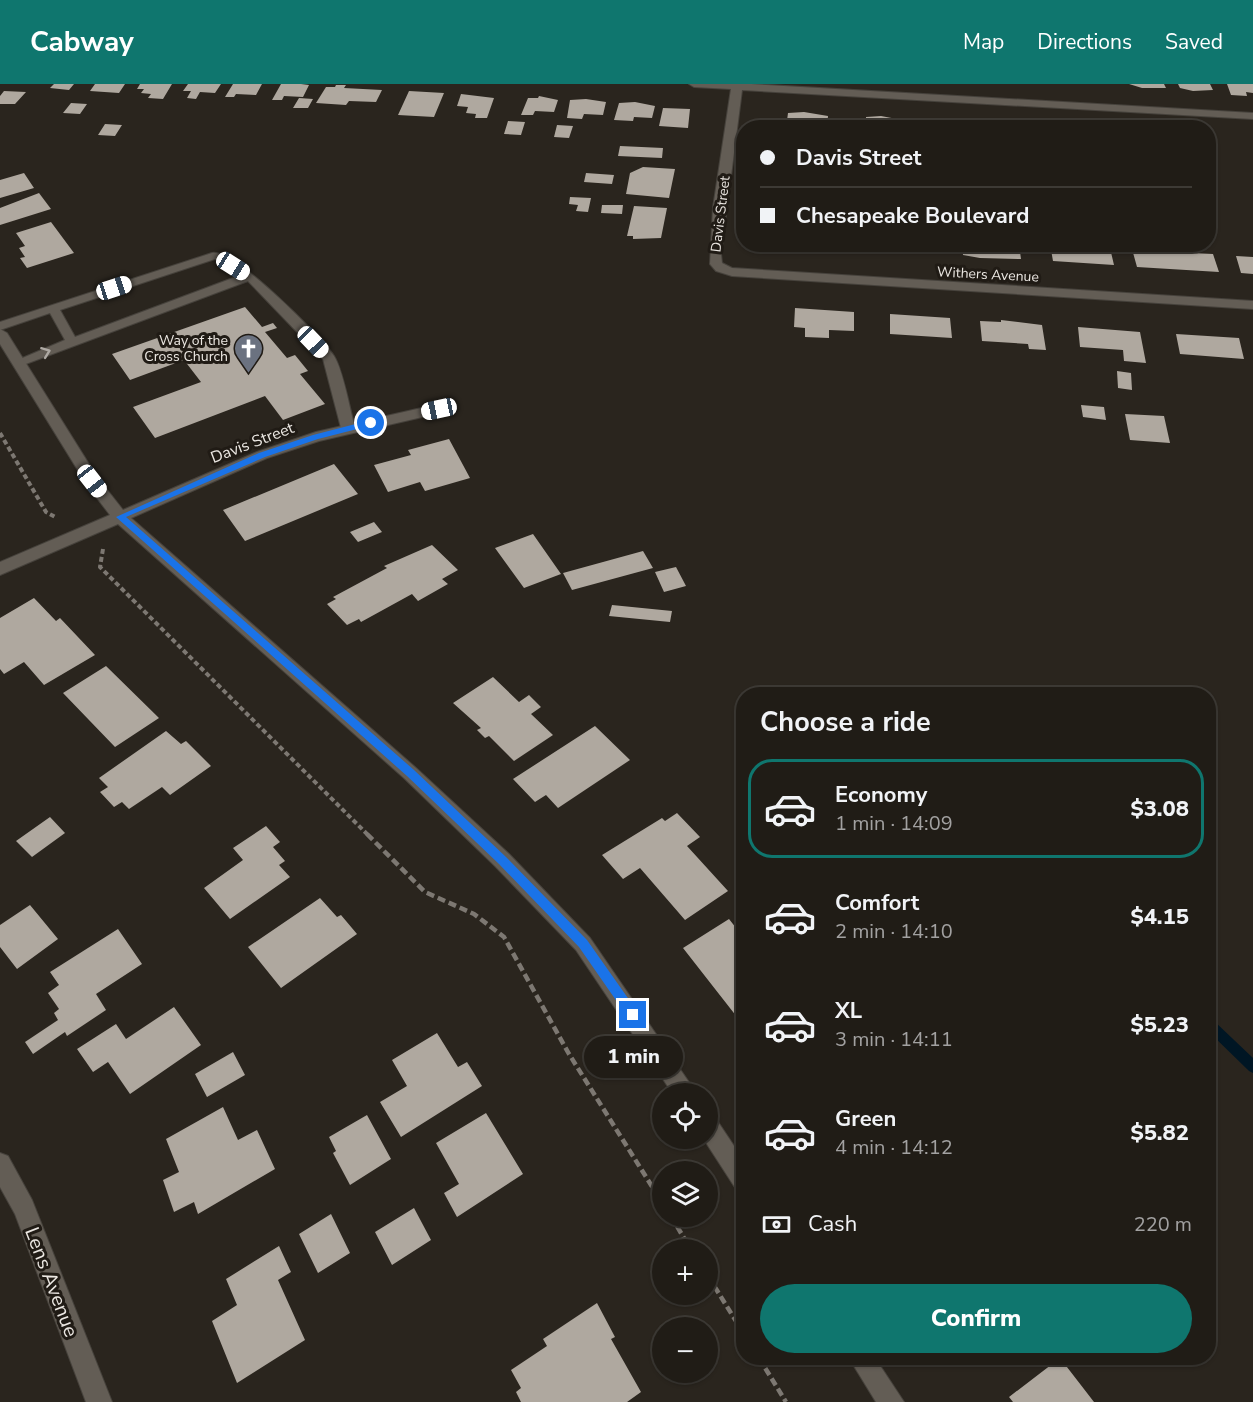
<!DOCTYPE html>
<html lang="en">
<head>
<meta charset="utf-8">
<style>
	:root { --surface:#201c16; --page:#28251f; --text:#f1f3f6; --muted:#a2a1a1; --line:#3d3a35; --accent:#0f766e }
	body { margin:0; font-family:"Nunito Sans",sans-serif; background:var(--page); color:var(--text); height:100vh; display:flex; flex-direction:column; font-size:22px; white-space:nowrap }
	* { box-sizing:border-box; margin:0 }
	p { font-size:20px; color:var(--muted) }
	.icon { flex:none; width:33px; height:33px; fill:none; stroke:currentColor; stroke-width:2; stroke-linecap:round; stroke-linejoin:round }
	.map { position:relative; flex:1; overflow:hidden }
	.drawer { position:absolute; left:736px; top:603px; width:480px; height:678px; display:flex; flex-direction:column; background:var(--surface); border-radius:24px; box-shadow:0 2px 4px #0004,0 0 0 2px var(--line) }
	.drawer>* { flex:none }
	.banner { position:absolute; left:736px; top:36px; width:480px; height:132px; border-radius:24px; box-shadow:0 2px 4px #0004,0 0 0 2px var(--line); display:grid; align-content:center; height:132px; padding:0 24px; background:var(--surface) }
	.controls { position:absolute; left:652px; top:999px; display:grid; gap:12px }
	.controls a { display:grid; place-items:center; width:66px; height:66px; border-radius:50%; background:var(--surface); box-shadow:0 2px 4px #0004,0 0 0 2px var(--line); font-size:30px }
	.end { position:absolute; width:27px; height:27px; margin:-14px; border:8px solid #1a73e8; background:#fff; box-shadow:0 0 0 3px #fff }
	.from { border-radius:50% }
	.bubble { position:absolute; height:42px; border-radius:21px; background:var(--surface); box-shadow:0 2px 4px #0004,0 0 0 2px var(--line); font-size:20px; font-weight:800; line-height:42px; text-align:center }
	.car { position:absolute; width:18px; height:36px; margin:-18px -9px; border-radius:8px; box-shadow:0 0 4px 2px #0007; background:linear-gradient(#fff 24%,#345 0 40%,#fff 0 76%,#345 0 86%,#fff 0) }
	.banner b { display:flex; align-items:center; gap:21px; height:57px; font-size:22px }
	.banner b+b { border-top:2px solid var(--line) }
	.banner i { width:15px; height:15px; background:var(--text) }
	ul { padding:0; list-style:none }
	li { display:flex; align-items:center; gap:18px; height:99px; margin:0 12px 9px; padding:0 12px; border:3px solid transparent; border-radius:24px }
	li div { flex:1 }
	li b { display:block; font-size:22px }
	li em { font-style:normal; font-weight:800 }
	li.active { border-color:var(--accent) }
	li>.icon { width:54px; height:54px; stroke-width:1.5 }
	h2 { padding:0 24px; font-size:27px; line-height:72px }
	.pay { display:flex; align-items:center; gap:15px; height:66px; padding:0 24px; font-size:22px }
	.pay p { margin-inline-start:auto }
	.cta { display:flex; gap:12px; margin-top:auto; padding:12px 24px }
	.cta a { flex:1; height:69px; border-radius:36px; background:var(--accent); color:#fff; font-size:24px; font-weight:800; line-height:69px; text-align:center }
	header { display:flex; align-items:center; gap:36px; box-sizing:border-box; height:84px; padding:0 30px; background:var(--accent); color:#fff }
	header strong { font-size:28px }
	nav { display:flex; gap:33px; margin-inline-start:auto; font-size:21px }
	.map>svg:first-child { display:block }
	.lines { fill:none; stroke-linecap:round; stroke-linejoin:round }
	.stream { fill:#001624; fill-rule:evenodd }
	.building { fill:#afa89f }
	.service-casing { stroke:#46423c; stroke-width:2 }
	.minor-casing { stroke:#46423c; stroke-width:2 }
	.path-far1 { stroke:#7d7872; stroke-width:4; stroke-dasharray:5 3; stroke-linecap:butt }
	.path { stroke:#7d7872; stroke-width:4.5; stroke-dasharray:8 4; stroke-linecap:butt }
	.service { fill:#635d55; fill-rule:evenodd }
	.minor { fill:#635d55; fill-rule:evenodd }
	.oneway { stroke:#aea9a3 }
	.route { fill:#1a73e8 }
	.labels { text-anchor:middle; stroke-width:6; stroke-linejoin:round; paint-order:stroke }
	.far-street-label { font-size:14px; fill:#ebe7e2; stroke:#201b15 }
	.far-poi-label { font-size:14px; fill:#ebe7e2; stroke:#201b15; text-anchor:end }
	.street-label { font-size:16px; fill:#ebe7e2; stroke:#201b15 }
	.near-street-label { font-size:20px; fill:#ebe7e2; stroke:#201b15 }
</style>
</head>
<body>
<header>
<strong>Cabway</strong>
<nav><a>Map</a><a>Directions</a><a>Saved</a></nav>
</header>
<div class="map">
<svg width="1253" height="1318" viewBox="0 0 1253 1318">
	<rect width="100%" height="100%" fill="#2a251e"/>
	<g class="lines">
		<path class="stream" d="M1209 934 1213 936 1253 974V989L1249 987 1209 948Z"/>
	</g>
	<path class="building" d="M54 0H74L69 6 50 4Z
		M95 0H125L119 9 90 7Z
		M140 0H172L163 15 148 14 151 10 141 9 144 5H137Z
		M188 0H221L215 9 200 8 196 15 187 14 191 7H183Z
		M233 0H262L256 11 236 10 234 13H225Z
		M281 0H301L309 1 303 13 284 12 282 16H272Z
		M1129 0H1164L1166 4H1142Z
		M1178 0H1210L1213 6 1193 7 1180 4Z
		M1227 0H1253V9L1246 8 1247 12 1231 11Z
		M336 1H346L344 4 382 6 376 18 349 17 346 21 316 19 326 3H335Z
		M4 7 26 8 15 20H0V12Z
		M409 7 444 9 434 33 398 31Z
		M461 10 494 14 487 34H475L476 30 466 29 468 23 457 22Z
		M539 12 558 16 554 28 535 27 533 31H521L528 14H538Z
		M299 14 313 15 308 24H293Z
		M586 15 606 18 603 31 584 30 582 35 567 34 570 16Z
		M635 18 655 22 652 34 634 33 633 37 614 36 619 19Z
		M71 19 87 20 80 30 63 29Z
		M663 24 690 25 688 44 659 42Z
		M804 28 828 32 827 44H786L788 29Z
		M881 32 902 36V44H866V33Z
		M916 36H941L955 39V44H917Z
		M508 37 525 38 521 51 504 50Z
		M982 38 1004 41 1005 44H967V39L982 40Z
		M105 40 122 41 115 52 98 51Z
		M557 41 573 42 569 54 554 53Z
		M620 62 663 64 662 74 618 72Z
		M643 83 675 85 669 114 626 110 630 89Z
		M24 89 34 104 0 114V96Z
		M586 89 614 91 612 100 584 98Z
		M39 109 51 125 0 141V124Z
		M570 113 591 114 588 128 576 127 578 121 569 120Z
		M602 121H623L622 130 601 129Z
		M634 122 667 124 661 154 633 155V152H627Z
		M51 138 74 169 27 184 20 174 25 173 19 164 25 162 16 149Z
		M872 160H930V169L872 165Z
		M962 160H1019L1021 175 980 174 963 171Z
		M1050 160 1110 164 1114 181 1053 177Z
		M1143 161 1166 162 1168 168 1213 170 1219 188 1137 183 1132 165 1144 166Z
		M1236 172 1253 173V190L1241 189Z
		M245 223 262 243 273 239 277 244 265 248 287 274 295 271 308 287 300 290 325 320 283 336 265 312 155 354 133 323 201 298 184 276 130 296 112 270Z
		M795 224 854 228V247L829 246V254L805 253V244L794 243Z
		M890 230 950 234 952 254 890 250Z
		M1001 236 1042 241 1046 266 1029 265 1028 260 982 257 980 237 1001 238Z
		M1078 243 1140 248 1146 279 1124 277 1123 266 1080 263Z
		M1176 250 1239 254 1244 275 1180 270Z
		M1117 287 1131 289 1132 306 1118 304Z
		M1081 321 1104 323 1106 336 1083 333Z
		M1125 330 1164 332 1170 359 1130 356Z
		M449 355 470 394 425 407 420 398 388 408 374 381 411 371 408 366Z
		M334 380 358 410 245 457 223 426Z
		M374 438 382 448 358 458 350 448Z
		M533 450 561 490 524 504 495 464Z
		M432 461 458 486 442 495 448 500 418 517 412 510 361 538 359 535 347 541 327 520 336 515 333 513 387 484 384 482Z
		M643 467 653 484 572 506 563 489Z
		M676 483 686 502 664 508 655 488Z
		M34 514 56 537 60 534 95 571 44 601 24 578 4 590 0 585V534Z
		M612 521 672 527 670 538 609 532Z
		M106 582 159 634 115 663 63 609Z
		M493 593 519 618 529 611 541 623 531 630 553 651 514 677 489 652 485 654 477 646 481 644 453 619Z
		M595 642 630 676 558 724 546 711 535 718 513 695Z
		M166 647 181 660 186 657 211 682 170 711 162 703 129 725 122 718 114 723 100 708 108 703 99 694Z
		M677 729 700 753 687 762 728 807 685 836 640 784 623 795 602 771 662 734 665 737Z
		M50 733 65 749 32 773 16 757Z
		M266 742 280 758 273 763 285 777 279 781 290 793 230 835 204 804 243 776 233 764Z
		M320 814 337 833 341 831 357 850 281 904 248 863Z
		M30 821 58 855 17 885 0 863V841Z
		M729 835 744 854V942L683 864Z
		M118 845 142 880 96 910 106 926 67 952 65 948 33 970 25 958 58 936 54 929 59 925 48 909 59 901 50 888Z
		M174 923 201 961 130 1010 108 978 93 988 77 965 116 940 126 955Z
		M437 949 458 983 467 978 482 1002 401 1053 380 1018 407 1002 392 976Z
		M233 968 245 991 207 1013 195 990Z
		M223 1023 238 1056 257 1046 275 1085 198 1130 194 1118 174 1128 163 1096 179 1088 166 1055Z
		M486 1029 523 1090 457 1133 444 1109 459 1100 436 1059Z
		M367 1031 391 1075 350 1101 333 1069 336 1067 329 1053Z
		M414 1124 431 1156 392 1181 375 1148Z
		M331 1130 350 1169 318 1189 299 1150Z
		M279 1162 291 1188 278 1196 305 1256 237 1299 212 1237 237 1221 226 1195Z
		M597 1219 615 1253 611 1255 641 1308 627 1318H521L516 1308 521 1304 511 1286 547 1262 543 1255Z
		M1060 1274 1094 1318H1013L1009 1313Z"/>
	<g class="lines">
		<defs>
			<path id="service" d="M212 169C233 164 321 252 334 272 343 286 350 326 355 344L353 347H343L341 344 323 275 248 197 23 281H15L13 278 65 256 50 229 0 246V238ZM215 175 241 191 75 253 60 226Z"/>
			<path id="minor" d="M689 0H751L1253 29V35L742 6 721 170 722 179 732 184 1253 217V225L732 192 716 187 710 180 713 124 731 5 694 3Z
				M0 245 7 249 97 393 123 426 257 368 316 348 439 320 444 322 446 325 444 328 319 357 267 374 131 434 416 684 509 770 590 854 697 1010H673L576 866 495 782 404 694 118 440 0 491V478L110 431 87 401 0 260Z
				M708 1032 716 1035 744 1077V1108L736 1105 703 1054H708Z
				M0 1069 8 1072 32 1116 112 1318H86L15 1130 0 1103Z
				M849 1274H875L904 1318H876Z"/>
		</defs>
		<use href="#service" class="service-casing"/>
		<use href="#minor" class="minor-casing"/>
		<path class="path-far1" d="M0 349 46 428 57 434
			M103 465 100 483 369 752"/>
		<path class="path" d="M367 750 425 808 474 830 504 853 569 970 663 1120
			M671 1132 691 1166
			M708 1192 744 1250
			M759 1274 786 1318"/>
		<use href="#service" class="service"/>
		<use href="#minor" class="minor"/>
	</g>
	<defs><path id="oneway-chevron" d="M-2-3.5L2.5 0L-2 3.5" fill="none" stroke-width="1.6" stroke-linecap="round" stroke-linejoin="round" transform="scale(1.5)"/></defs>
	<use class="oneway" href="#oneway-chevron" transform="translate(46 268) rotate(-21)"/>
	<path class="route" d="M371 336 373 341 318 355 265 373 126 433 414 686 506 773 587 856 637 927V935H629L579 863 499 780 407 692 116 433 259 369 313 351Z"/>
	<defs>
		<symbol id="church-pin" viewBox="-11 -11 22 30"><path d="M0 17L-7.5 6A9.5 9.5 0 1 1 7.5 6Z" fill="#6b7280" stroke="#201b15"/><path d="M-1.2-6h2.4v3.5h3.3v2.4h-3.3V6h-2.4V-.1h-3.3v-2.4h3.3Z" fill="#fff"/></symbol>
	</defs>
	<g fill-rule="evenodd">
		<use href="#church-pin" x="232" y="248" width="33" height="45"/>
	</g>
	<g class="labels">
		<g class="far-street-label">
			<text transform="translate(720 130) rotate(-83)" y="5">Davis Street</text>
			<text transform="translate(988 190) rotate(3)" y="5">Withers Avenue</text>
		</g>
		<g class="far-poi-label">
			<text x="228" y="261">Way of the<tspan x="228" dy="16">Cross Church</tspan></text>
		</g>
		<g class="street-label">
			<text transform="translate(252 358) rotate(-21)" y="6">Davis Street</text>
		</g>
		<g class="near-street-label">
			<text transform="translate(52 1198) rotate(69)" y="7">Lens Avenue</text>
		</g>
	</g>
</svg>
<div class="controls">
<a><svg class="icon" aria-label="locate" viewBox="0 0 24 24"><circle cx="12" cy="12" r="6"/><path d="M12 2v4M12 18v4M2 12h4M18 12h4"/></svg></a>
<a><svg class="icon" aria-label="layers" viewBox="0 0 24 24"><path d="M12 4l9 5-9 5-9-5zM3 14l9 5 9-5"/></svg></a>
<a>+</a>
<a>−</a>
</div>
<i class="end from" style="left:371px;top:339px"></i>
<i class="end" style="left:633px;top:931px"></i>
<div class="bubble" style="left:584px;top:952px;width:99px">1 min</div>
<i class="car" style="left:233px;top:182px;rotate:122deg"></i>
<i class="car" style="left:114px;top:204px;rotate:72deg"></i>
<i class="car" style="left:313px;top:258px;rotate:136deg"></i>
<i class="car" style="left:439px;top:325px;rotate:258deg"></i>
<i class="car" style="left:92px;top:397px;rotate:142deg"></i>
<div class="banner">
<b><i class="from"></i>Davis Street</b>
<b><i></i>Chesapeake Boulevard</b>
</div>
<section class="drawer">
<h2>Choose a ride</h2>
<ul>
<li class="active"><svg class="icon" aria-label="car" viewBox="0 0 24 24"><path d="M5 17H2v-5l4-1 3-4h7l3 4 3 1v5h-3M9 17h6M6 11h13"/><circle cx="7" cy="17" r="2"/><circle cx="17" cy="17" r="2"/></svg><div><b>Economy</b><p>1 min · 14:09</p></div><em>$3.08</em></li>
<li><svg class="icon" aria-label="car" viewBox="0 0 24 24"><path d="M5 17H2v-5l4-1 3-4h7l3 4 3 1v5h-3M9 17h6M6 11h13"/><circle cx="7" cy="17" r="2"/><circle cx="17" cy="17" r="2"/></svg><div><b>Comfort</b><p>2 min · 14:10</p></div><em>$4.15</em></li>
<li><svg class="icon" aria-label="car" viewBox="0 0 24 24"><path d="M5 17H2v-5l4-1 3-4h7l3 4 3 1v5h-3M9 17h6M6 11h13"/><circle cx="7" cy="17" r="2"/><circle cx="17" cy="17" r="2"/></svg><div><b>XL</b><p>3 min · 14:11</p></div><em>$5.23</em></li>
<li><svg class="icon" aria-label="car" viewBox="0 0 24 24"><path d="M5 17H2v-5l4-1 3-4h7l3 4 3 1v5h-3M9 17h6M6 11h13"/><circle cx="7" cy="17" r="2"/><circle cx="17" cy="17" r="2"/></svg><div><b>Green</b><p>4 min · 14:12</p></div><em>$5.82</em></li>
</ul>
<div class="pay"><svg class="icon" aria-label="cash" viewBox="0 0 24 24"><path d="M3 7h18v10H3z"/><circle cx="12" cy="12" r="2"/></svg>Cash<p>220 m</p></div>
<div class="cta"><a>Confirm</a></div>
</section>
</div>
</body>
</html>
